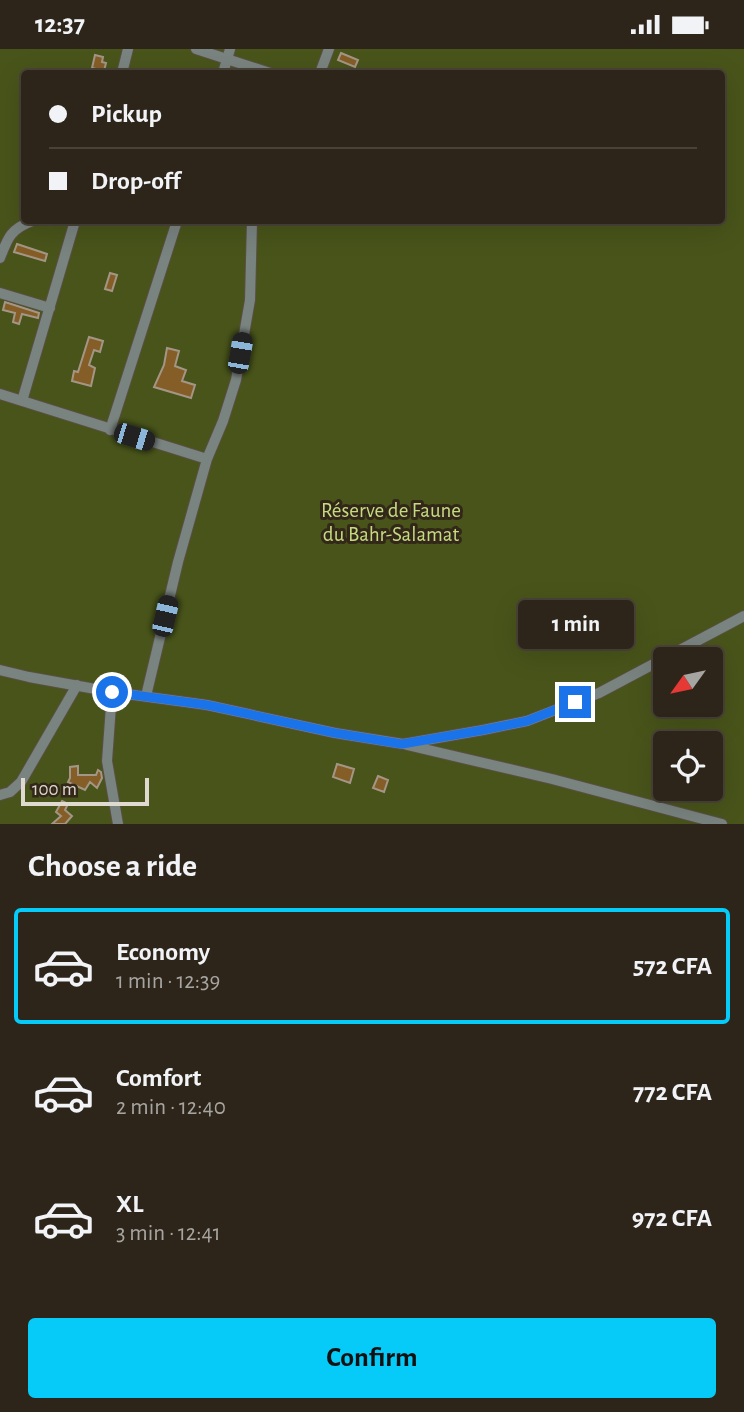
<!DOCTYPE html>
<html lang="en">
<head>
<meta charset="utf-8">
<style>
	:root { --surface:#2d251a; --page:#352d23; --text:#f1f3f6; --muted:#a7a5a2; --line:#484239; --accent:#06cbf9 }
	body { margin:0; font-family:"Alegreya Sans",sans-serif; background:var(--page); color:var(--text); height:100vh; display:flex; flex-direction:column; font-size:26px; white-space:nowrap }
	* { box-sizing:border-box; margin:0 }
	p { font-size:23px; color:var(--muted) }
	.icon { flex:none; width:38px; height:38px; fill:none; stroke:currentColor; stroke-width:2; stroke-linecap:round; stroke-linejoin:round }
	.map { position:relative; height:775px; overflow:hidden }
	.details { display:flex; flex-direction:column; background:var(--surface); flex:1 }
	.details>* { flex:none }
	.top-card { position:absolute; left:21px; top:21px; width:704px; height:154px; border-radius:7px; box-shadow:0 7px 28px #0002,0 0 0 2px var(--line); display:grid; align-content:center; height:154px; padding:0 28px; background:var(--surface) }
	.needle { width:46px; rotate:237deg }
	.buttons { position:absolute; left:653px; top:598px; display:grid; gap:14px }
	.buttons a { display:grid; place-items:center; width:70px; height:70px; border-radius:7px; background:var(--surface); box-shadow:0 7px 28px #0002,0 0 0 2px var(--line); font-size:35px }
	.scale { position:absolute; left:21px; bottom:18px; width:128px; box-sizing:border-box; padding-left:7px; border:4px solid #e0d9d0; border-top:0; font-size:19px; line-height:24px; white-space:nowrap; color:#e0d9d0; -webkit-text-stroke:5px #322719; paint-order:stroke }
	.end { position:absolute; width:32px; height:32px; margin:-16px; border:9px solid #1a73e8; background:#fff; box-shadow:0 0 0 4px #fff }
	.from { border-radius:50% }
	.bubble { position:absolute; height:49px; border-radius:7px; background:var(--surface); box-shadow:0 7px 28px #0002,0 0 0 2px var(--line); font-size:23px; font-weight:600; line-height:49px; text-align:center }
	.car { position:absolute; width:21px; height:42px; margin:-21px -10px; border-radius:9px; box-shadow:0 0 5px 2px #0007; background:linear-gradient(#222 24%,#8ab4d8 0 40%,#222 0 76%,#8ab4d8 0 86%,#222 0) }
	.top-card b { display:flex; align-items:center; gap:24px; height:66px; font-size:26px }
	.top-card b+b { border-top:2px solid var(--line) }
	.top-card i { width:18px; height:18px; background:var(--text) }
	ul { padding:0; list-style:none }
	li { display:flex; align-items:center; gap:21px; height:116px; margin:0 14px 10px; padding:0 14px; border:4px solid transparent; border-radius:7px }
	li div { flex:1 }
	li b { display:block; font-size:26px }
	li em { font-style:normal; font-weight:600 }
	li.current { border-color:var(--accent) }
	li>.icon { width:63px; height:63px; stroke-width:1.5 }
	h2 { padding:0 28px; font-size:32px; line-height:84px }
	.primary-button { display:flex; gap:14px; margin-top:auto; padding:14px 28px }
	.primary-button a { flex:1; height:80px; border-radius:7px; background:var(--accent); color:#111; font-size:28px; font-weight:600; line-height:80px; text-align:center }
	.status { display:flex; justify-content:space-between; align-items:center; height:49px; padding:0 35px; background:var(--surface); direction:ltr }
	.status svg { height:19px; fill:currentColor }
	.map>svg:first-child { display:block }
	.green { fill:#48541a; fill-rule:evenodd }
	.building { fill:#855d26; stroke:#a49686; stroke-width:2 }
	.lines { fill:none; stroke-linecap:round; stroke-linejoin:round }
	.minor-casing { stroke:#5a4f42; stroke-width:12 }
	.minor { stroke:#79837f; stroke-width:10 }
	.route { stroke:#1a73e8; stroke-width:9 }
	.labels { text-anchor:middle; stroke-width:6; stroke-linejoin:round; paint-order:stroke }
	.park-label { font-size:21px; fill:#c5db80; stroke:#322719 }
</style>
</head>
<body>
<div class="status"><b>12:37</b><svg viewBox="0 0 49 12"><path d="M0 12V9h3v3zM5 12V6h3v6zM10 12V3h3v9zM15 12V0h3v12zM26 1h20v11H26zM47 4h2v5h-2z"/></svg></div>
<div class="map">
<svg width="744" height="775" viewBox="0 0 744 775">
	<rect width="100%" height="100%" fill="#3c3123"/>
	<path class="green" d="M0 0H744V775H0ZM24 24H721V172H24ZM665 611H710V656H665ZM665 695H710V740H665Z"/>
	<path class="building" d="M341 4 358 11 355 18 338 11Z
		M95 6 103 8 102 13 106 14 104 22 92 19Z
		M17 195 47 205 45 212 14 203Z
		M110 224 117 226 112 242 105 240Z
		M5 253 39 264 38 269 22 265 19 275 13 273 15 264 3 261Z
		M89 288 103 292 100 303 94 301 89 316 95 319 91 337 72 332 74 322 78 323Z
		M167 299 179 302 175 317 186 321 182 332 195 336 191 349 154 338 164 316Z
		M337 715 354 720 350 734 333 728Z
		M78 717V726H96L98 721 101 723 102 729 97 739 90 733 85 741 68 733 70 729V718Z
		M378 727 388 731 384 743 373 739Z
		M62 752 68 755 65 761 72 767 65 775H52L61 767 56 763Z"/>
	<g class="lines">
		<defs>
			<path id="minor" d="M196 0 270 24
				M122 24 128 0
				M223 24 230 0
				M320 24 329 0
				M0 209C8 188 11 180 32 172
				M0 244 50 259
				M0 345 207 410
				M22 352 75 172
				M110 381 177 172
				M0 621 29 628 112 643 207 656 335 684 403 695 483 681 527 672 599 644 744 567
				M112 643 107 712 118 775
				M146 647 178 513 207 410 223 372 236 331 250 251 252 172
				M407 696 552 730 722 775
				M0 746 10 743 21 733 77 636"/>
		</defs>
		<use href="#minor" class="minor-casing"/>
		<use href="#minor" class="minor"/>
	</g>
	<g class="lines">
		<path class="route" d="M112 643 207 656 335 684 402 695 483 681 527 672 575 653"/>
	</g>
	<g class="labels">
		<g class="park-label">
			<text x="391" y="468">Réserve de Faune<tspan x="391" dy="24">du Bahr-Salamat</tspan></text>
		</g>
	</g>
</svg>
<div class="buttons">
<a><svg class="needle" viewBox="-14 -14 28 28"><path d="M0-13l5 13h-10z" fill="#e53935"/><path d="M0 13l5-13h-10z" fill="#a7a5a2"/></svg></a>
<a><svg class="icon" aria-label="locate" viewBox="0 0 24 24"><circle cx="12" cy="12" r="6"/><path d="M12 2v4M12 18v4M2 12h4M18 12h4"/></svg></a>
</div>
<div class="scale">100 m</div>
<i class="end from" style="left:112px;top:643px"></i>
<i class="end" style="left:575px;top:653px"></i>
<div class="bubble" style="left:518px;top:551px;width:116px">1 min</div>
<i class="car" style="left:240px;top:304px;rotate:10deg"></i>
<i class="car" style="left:134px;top:388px;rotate:107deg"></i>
<i class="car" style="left:165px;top:567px;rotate:13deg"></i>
<div class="top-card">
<b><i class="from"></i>Pickup</b>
<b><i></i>Drop-off</b>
</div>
</div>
<section class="details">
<h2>Choose a ride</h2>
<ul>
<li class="current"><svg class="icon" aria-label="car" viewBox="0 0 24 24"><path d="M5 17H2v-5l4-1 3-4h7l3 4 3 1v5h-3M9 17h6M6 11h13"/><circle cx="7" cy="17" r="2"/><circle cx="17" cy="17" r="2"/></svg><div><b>Economy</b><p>1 min · 12:39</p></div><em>572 CFA</em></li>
<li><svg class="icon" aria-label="car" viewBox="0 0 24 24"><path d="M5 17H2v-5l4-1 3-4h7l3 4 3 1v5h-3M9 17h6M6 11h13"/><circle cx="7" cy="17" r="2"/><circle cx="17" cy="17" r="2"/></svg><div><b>Comfort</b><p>2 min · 12:40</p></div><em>772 CFA</em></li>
<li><svg class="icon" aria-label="car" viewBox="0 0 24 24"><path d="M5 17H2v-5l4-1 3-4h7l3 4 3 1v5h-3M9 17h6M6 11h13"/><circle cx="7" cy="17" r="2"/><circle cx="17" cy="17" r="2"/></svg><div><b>XL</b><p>3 min · 12:41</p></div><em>972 CFA</em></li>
</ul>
<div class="primary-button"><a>Confirm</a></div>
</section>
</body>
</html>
